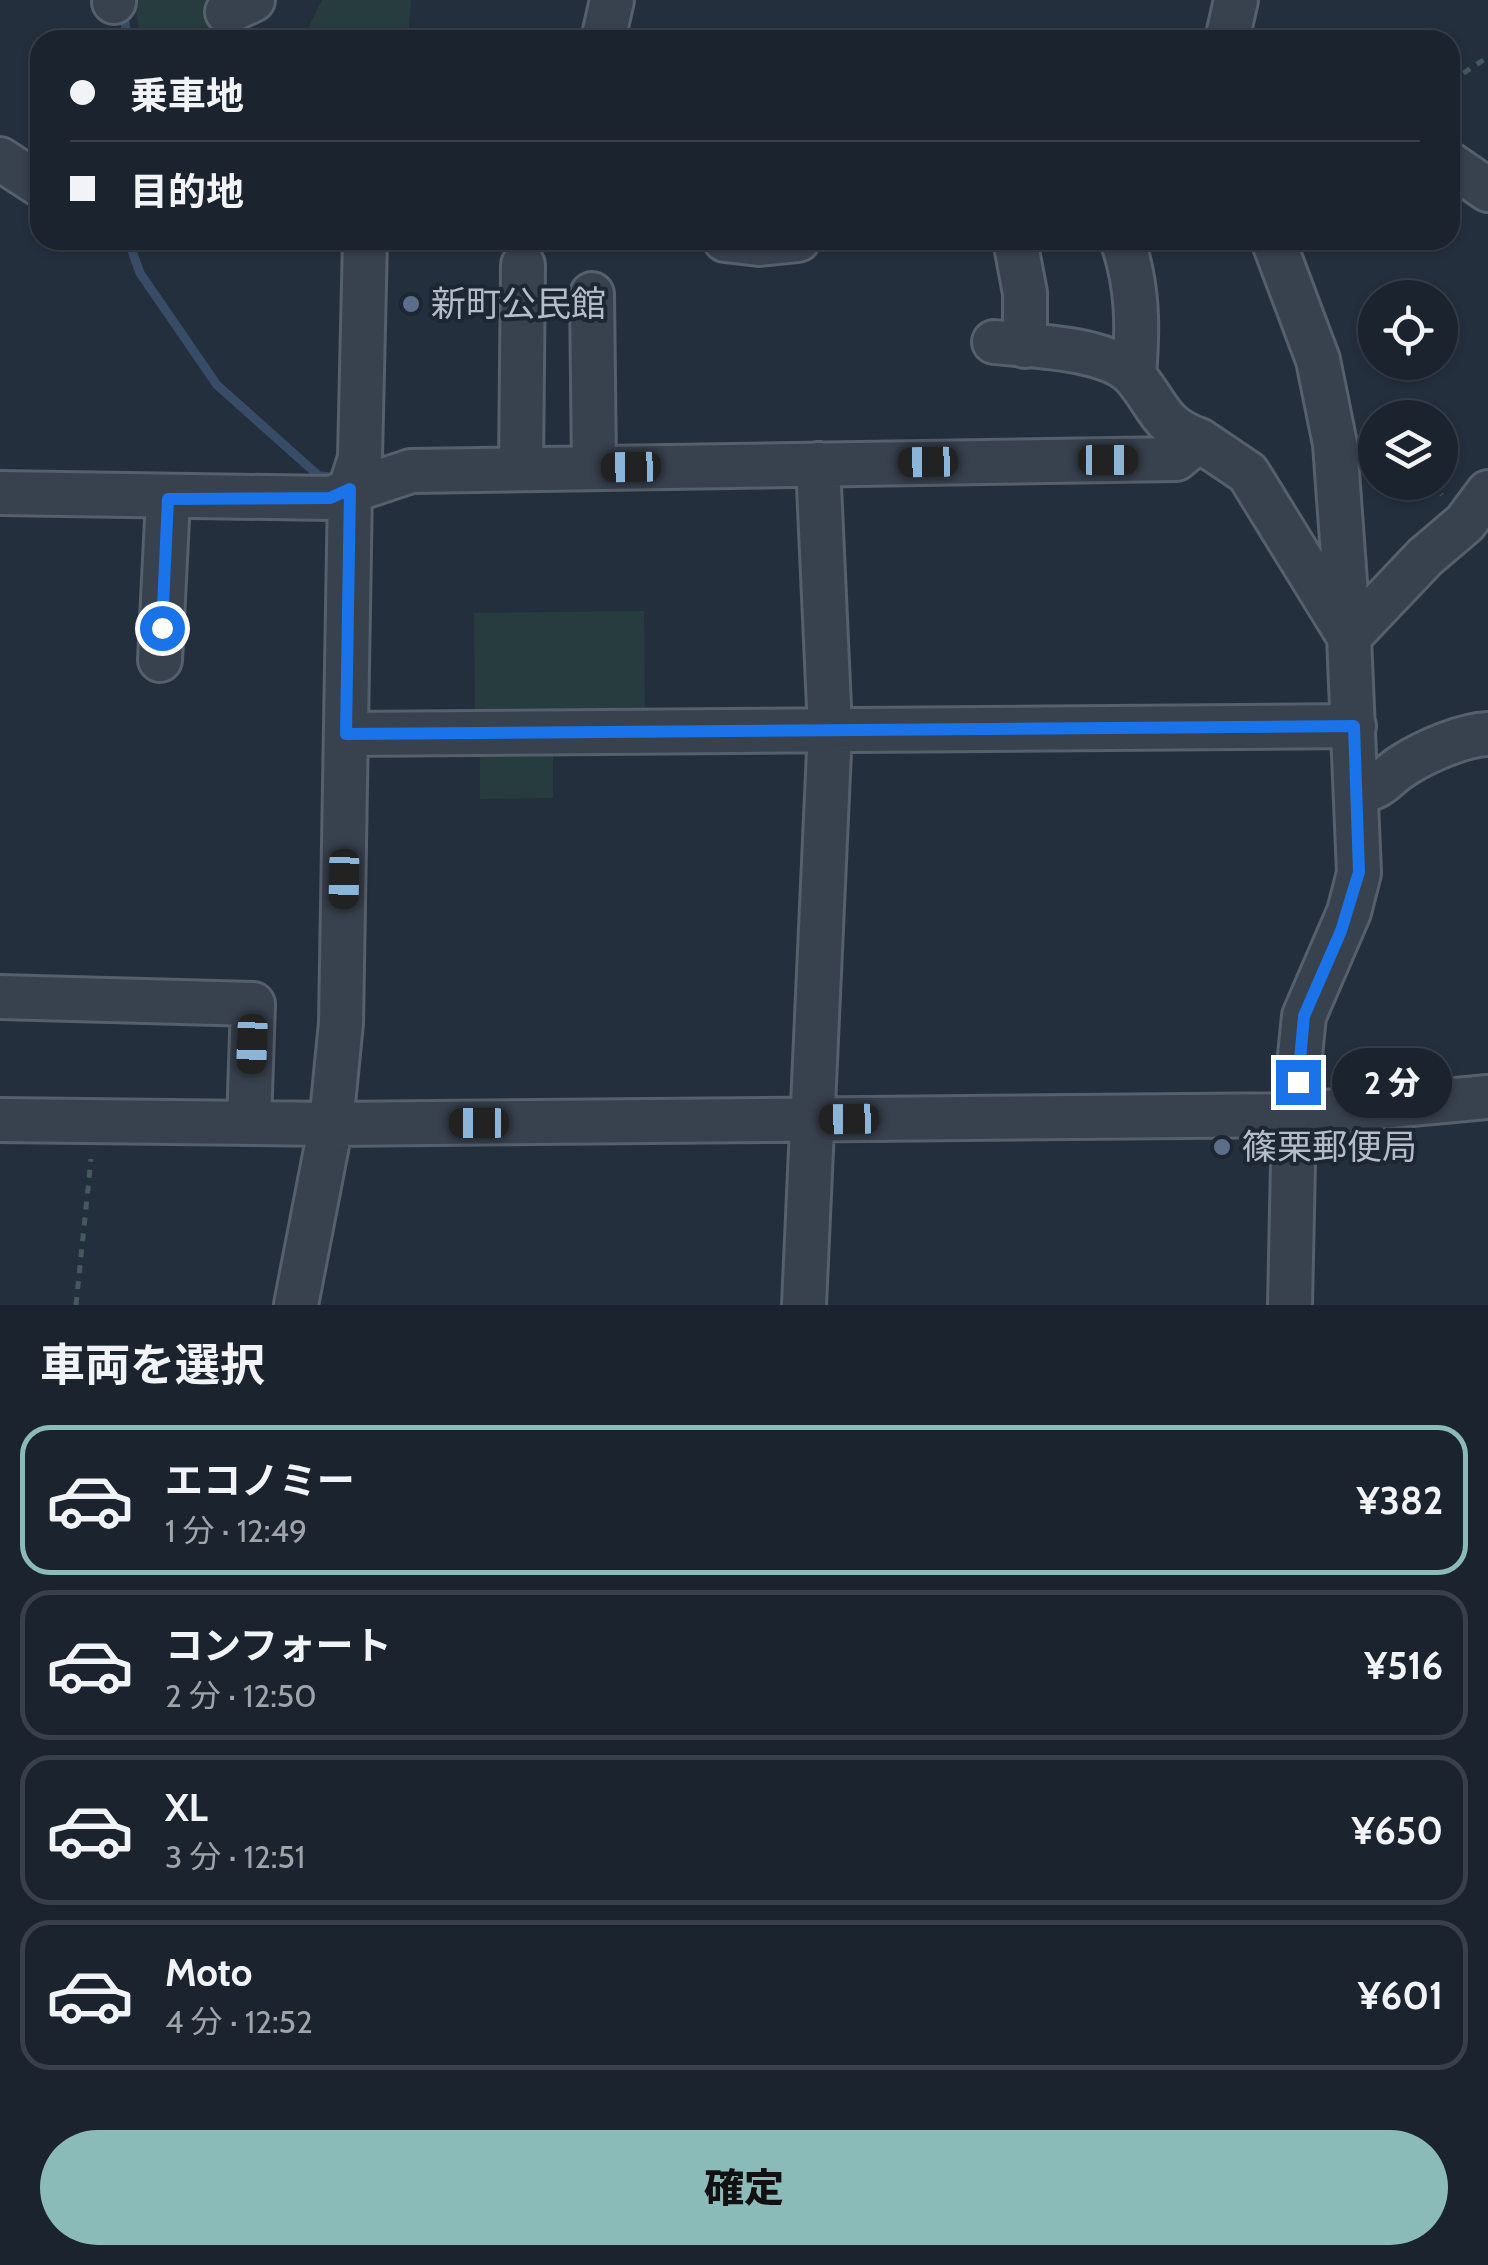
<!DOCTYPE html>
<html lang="ja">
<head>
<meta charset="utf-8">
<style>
	:root { --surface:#1b232e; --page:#242b36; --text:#f1f3f6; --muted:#a0a4aa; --line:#39404a; --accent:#8bbbb9 }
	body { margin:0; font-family:Cabin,"Noto Sans JP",sans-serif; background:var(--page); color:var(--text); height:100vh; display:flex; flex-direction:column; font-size:38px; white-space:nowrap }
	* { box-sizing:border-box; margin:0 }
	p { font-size:32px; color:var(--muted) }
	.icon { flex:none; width:55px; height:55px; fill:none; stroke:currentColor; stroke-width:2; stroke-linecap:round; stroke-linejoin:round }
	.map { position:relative; height:1305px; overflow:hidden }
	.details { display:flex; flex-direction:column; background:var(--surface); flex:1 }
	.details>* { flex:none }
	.banner { position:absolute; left:30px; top:30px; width:1430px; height:220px; border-radius:30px; box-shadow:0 2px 8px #0004,0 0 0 2px var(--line); display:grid; align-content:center; height:220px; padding:0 40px; background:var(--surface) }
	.tools { position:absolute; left:1358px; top:280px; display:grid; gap:20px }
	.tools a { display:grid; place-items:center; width:100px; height:100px; border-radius:50%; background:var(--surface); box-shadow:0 2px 8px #0004,0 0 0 2px var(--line); font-size:50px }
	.end { position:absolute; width:45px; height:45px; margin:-22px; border:12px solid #1a73e8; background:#fff; box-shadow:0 0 0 5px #fff }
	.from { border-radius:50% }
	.bubble { position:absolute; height:70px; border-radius:35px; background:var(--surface); box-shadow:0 2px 8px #0004,0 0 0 2px var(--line); font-size:32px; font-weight:800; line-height:70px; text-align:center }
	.car { position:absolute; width:30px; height:60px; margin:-30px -15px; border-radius:12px; box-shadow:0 0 8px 2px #0007; background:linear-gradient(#222 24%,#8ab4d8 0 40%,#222 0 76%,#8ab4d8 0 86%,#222 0) }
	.banner b { display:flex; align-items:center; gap:35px; height:95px; font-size:38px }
	.banner b+b { border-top:2px solid var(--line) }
	.banner i { width:25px; height:25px; background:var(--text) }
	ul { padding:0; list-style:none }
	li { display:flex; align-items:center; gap:30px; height:150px; margin:0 20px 15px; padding:0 20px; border:5px solid var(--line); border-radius:30px }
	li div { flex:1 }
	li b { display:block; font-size:38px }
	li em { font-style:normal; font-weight:800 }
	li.active { border-color:var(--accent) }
	li>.icon { width:90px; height:90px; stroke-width:1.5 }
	h2 { padding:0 40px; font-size:45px; line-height:120px }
	.action { display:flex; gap:20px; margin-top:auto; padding:20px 40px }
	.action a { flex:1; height:115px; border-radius:60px; background:var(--accent); color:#111; font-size:40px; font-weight:800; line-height:115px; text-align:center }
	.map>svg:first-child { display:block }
	.green { fill:#263c3f }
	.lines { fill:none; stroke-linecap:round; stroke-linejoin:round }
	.stream { stroke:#394c67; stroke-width:9 }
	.minor-casing { stroke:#565f6c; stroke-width:48 }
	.path { stroke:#44595c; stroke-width:5; stroke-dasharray:8 8; stroke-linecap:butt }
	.minor { stroke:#38414e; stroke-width:42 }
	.route { stroke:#1a73e8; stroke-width:12 }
	.service-dot { fill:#5c6f8a; stroke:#1d2633; stroke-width:4 }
	.labels { text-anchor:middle; stroke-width:8; stroke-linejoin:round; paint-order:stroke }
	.poi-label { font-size:35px; fill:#b4bcc9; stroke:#1d2633; text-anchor:start }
</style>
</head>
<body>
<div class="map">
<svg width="1488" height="1305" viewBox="0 0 1488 1305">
	<rect width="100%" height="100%" fill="#242f3e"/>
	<path class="green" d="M133 0H212L209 40H142Z
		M322 0H411L408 40H302Z
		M644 611 645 722 475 724 474 613Z
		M553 754V798L480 799V755Z"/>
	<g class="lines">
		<path class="stream" d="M124 13 127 40
			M128 240 140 273 217 385 319 476 333 477"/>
		<defs>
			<path id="minor" d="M114 0V2
				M227 12 253 0
				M603 40 612 0
				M1227 40 1236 0
				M0 159 40 185
				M1450 164 1488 190
				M725 240 759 244 798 240
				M1015 240 1025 293V346
				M1122 240C1138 285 1138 327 1134 375
				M1273 240 1318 360 1335 444 1349 637 1359 873 1349 912 1304 1016 1294 1115 1290 1305
				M592 294 594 467
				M994 342C1031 346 1110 347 1135 377 1159 405 1159 426 1199 440
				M521 467 523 265
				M0 493 330 498 411 471 1176 459 1199 440 1248 473 1349 637 1425 557 1465 523 1488 492
				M160 660 168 499
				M346 734 1354 726
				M1357 792C1385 787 1383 778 1404 765 1426 751 1463 735 1488 734
				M0 997 253 1004 249 1123
				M0 1120 331 1124 1294 1115 1488 1097
				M296 1305 331 1124 341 1023 350 489 360 458 365 240
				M804 1305 830 729 818 464"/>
		</defs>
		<use href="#minor" class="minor-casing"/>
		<path class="path" d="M1450 82 1488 57
			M1431 482 1442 495
			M76 1305 91 1159"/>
		<use href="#minor" class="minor"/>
	</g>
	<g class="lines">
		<path class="route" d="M162 628 168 499 330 498 350 489 346 734 1354 726 1359 872 1341 931 1304 1016 1298 1082"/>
	</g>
	<g class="service-dot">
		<circle cx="411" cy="304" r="10"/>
		<circle cx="1222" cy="1147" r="10"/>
	</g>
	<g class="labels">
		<g class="poi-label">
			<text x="431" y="316">新町公民館</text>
			<text x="1242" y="1159">篠栗郵便局</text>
		</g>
	</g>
</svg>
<div class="tools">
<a><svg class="icon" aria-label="locate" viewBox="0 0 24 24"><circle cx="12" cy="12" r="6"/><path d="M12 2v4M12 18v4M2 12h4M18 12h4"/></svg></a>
<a><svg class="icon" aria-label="layers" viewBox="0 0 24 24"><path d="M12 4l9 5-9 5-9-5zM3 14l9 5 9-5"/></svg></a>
</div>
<i class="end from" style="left:162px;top:628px"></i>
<i class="end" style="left:1298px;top:1082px"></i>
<div class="bubble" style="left:1332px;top:1048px;width:120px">2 分</div>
<i class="car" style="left:1108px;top:460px;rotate:90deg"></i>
<i class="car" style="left:928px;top:462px;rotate:269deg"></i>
<i class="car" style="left:631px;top:467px;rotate:269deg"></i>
<i class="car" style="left:344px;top:879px;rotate:181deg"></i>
<i class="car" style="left:252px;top:1044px;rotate:182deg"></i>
<i class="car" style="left:849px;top:1119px;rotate:269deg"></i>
<i class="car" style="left:479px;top:1123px;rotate:270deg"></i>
<div class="banner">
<b><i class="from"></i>乗車地</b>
<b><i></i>目的地</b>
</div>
</div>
<section class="details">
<h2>車両を選択</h2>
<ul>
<li class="active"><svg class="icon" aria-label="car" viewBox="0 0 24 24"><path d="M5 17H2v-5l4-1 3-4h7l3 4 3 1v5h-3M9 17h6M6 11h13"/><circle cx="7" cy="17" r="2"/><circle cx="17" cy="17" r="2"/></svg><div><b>エコノミー</b><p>1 分 · 12:49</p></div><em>¥382</em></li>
<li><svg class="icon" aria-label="car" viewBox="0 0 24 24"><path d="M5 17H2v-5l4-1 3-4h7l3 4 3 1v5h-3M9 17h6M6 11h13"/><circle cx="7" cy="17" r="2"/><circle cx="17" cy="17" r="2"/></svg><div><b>コンフォート</b><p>2 分 · 12:50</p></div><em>¥516</em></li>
<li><svg class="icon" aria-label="car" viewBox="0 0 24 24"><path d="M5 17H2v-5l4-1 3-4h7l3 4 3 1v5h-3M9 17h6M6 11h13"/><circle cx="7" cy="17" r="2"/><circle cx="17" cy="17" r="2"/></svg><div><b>XL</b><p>3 分 · 12:51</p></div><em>¥650</em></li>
<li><svg class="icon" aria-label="car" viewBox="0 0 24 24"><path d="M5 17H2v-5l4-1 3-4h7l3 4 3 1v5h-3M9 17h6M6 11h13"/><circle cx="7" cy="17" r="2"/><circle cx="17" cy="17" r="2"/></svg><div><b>Moto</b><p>4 分 · 12:52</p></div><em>¥601</em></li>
</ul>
<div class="action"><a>確定</a></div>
</section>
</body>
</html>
